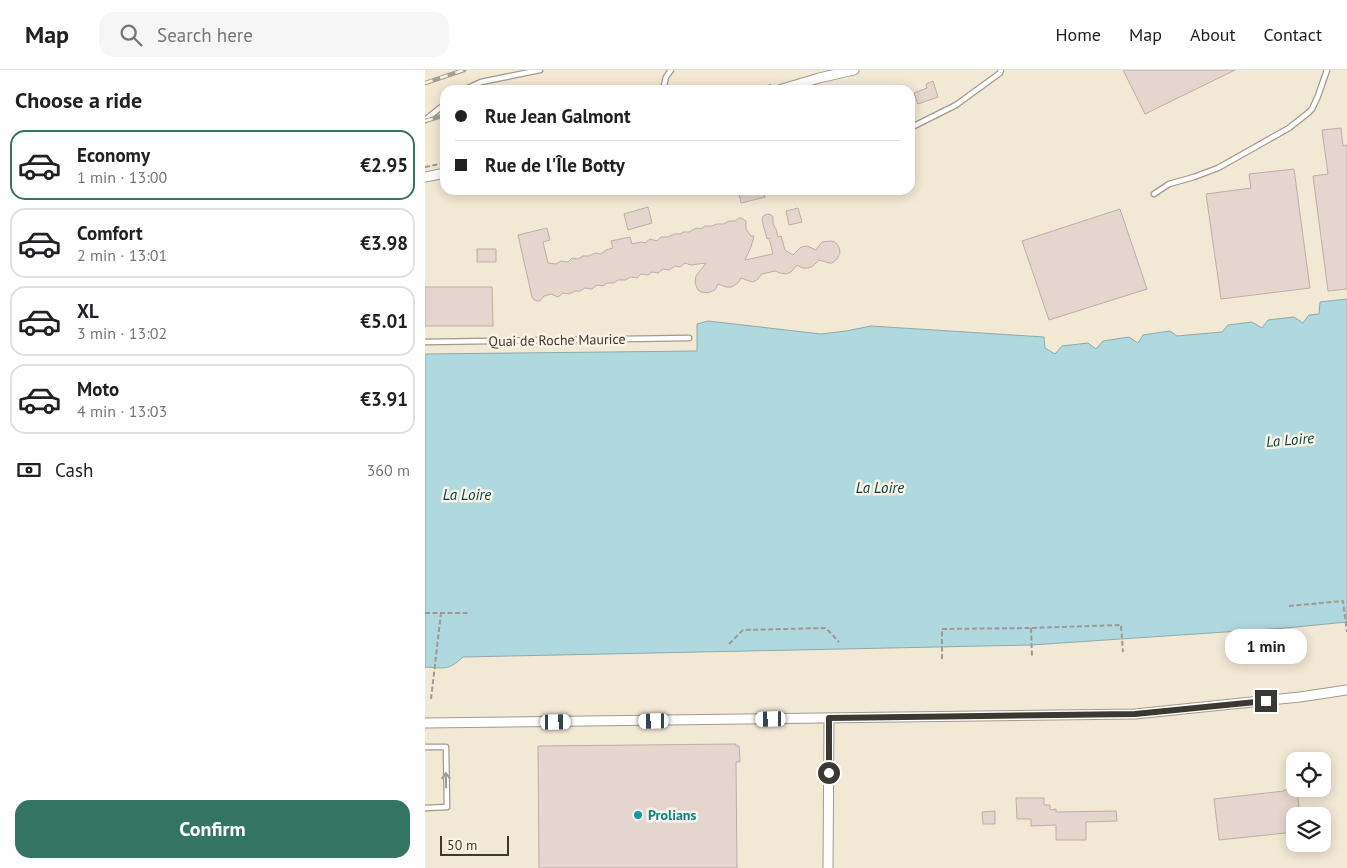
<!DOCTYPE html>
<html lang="en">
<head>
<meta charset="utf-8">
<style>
	:root { --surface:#fff; --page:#f6f6f6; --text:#202124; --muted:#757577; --line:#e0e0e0; --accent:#337463 }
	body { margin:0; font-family:"PT Sans",sans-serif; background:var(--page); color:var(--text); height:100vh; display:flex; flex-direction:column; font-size:19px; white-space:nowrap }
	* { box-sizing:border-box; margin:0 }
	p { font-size:16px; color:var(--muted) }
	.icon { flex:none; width:28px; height:28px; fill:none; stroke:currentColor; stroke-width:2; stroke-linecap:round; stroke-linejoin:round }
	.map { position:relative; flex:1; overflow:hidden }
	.panel { display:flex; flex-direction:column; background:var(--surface); width:425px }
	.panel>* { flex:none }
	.banner { position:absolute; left:15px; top:15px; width:475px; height:110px; border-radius:15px; box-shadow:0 2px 12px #0003; display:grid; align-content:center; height:110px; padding:0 15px; background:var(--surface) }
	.fabs { position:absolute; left:861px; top:682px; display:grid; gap:10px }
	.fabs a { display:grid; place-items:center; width:45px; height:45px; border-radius:10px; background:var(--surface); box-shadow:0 2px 12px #0003; font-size:25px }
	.scale { position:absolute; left:15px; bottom:12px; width:69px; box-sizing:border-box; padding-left:5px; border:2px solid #3c3933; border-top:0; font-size:14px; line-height:18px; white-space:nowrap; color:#3c3933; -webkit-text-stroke:4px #faf3e5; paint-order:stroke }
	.end { position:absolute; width:22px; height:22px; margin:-11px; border:6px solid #3c3933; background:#fff; box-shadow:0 0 0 2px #fff }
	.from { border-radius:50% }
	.bubble { position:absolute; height:35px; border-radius:15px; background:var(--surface); box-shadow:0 2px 12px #0003; font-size:16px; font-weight:700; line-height:35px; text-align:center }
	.car { position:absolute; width:15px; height:30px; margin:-15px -8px; border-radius:6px; box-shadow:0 0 4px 1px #0007; background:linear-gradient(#fff 24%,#345 0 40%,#fff 0 76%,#345 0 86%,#fff 0) }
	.banner b { display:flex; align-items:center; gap:18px; height:48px; font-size:19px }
	.banner b+b { border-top:1px solid var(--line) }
	.banner i { width:12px; height:12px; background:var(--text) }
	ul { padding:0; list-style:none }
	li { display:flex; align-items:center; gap:15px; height:70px; margin:0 10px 8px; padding:0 5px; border:2px solid var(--line); border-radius:15px }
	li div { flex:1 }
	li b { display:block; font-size:19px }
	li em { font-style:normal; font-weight:700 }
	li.active { border-color:var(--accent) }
	li>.icon { width:45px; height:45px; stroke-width:1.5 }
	h2 { padding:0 15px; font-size:22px; line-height:60px }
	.pay { display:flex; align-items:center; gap:12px; height:55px; padding:0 15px; font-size:19px }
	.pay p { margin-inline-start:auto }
	.action { display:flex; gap:10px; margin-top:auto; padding:10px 15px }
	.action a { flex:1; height:58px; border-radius:15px; background:var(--accent); color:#fff; font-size:20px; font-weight:700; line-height:58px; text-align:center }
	header { display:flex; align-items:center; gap:30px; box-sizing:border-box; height:70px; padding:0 25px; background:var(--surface); border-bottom:1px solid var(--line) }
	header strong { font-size:24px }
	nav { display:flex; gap:28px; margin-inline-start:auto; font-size:18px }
	.search { width:350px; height:45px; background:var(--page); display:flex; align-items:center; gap:12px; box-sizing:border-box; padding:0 18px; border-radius:15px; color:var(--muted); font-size:19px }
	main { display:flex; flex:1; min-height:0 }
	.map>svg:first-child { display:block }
	.built { fill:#f3e9d3 }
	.industrial { fill:#f2e9d4; fill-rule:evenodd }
	.water { fill:#b0d9df; stroke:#8da9ab }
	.building { fill:#e5d5cf; stroke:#bdada7 }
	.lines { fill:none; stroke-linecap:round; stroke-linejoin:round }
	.lane-casing { stroke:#a19b8e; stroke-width:7 }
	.street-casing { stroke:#a19b8e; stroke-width:11 }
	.path { stroke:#9f9a90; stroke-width:2; stroke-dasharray:5 2.5; stroke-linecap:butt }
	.lane { stroke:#fff; stroke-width:4.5 }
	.street { stroke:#fff; stroke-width:9 }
	.rail-casing { stroke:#a49e94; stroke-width:4.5 }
	.rail { stroke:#faf3e5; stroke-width:2.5; stroke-dasharray:8; stroke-linecap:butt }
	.oneway { stroke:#9e9c99 }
	.route { stroke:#3c3933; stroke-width:6 }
	.culture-dot { fill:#0f9aa8; stroke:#faf3e5; stroke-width:2 }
	.labels { text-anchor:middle; stroke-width:5; stroke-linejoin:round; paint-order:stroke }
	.street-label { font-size:14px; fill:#3c3933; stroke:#faf3e5 }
	.culture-label { font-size:14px; font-weight:bold; fill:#0d838f; stroke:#faf3e5; text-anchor:start }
	.water-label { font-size:15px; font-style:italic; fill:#003f46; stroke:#faf3e5 }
</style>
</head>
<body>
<header>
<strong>Map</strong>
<div class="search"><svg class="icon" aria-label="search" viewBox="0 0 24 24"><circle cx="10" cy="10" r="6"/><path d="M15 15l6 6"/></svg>Search here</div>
<nav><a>Home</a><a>Map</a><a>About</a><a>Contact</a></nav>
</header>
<main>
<section class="panel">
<h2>Choose a ride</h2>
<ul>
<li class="active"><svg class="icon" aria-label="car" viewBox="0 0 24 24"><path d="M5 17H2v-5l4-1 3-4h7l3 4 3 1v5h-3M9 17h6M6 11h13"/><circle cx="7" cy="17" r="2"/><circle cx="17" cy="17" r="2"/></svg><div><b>Economy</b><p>1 min · 13:00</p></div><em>€2.95</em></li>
<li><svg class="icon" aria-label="car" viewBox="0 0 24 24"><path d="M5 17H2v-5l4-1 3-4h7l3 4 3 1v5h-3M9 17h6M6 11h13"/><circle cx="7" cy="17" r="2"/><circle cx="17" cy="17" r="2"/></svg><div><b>Comfort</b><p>2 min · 13:01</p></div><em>€3.98</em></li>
<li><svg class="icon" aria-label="car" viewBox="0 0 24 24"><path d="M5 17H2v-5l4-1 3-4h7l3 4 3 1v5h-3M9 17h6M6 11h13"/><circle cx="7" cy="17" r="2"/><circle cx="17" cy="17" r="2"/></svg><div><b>XL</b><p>3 min · 13:02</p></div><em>€5.01</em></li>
<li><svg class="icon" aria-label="car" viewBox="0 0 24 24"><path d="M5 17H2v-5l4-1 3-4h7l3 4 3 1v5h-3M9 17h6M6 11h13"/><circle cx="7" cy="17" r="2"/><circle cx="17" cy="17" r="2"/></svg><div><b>Moto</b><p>4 min · 13:03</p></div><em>€3.91</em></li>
</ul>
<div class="pay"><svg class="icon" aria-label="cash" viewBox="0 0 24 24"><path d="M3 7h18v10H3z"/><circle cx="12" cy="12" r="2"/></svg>Cash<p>360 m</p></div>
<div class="action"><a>Confirm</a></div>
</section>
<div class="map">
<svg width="922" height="798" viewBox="0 0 922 798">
	<rect width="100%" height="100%" fill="#faf3e5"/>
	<path class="built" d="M0 0H383L318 20H20V89L0 93Z"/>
	<path class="industrial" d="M383 0H922V229L895 232 894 244 878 253 837 258 803 255 797 262 752 266 745 261 718 265 713 273 630 284 620 278 618 267 446 256 421 261 396 264 283 251 272 255V281L0 284V93L20 89V120H485V20H318Z
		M922 552V798H0V597L18 598 29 595 37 587 606 575 860 558ZM870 691H898V719H870ZM870 746H898V774H870Z"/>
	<path class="water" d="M922 229V552L860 558 606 575 38 587C23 601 19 598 0 597V284L272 281V254L283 251 396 264 421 261 446 256 619 267 620 278 630 284 637 276 663 273 671 279 678 271 704 267 713 273 718 265 745 261 752 266 797 262 803 255 827 252 837 258 843 250 869 247 878 253 884 245 894 244 895 232Z"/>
	<path class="building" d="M698 0H810L720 44Z
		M508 11 513 27 493 34 489 23 502 18 501 14Z
		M916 58 918 76 922 75V219L903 221 888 106 903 104 897 60Z
		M869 99 885 218 796 229 781 124 826 118 824 104Z
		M332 120H338L340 127 316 133 314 124Z
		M223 137 227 153 203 160 199 144Z
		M373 138 377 152 364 155 361 141Z
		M695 139 722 219 624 250 597 171Z
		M343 144 346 145 348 147V154L351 159 353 167 356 166 360 180 368 185 376 177 382 176 391 180 397 172 406 171 410 172 414 177 415 183 412 189 407 193H404L394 190 388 196 383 198H377L372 195 366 202 361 204 355 203 350 201 337 204 332 210 327 212 316 208 313 213 307 217H301L293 214 290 220 283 223 276 222 273 220 270 213 271 206 281 193 266 195 260 193 255 197 250 196 244 200 238 199 233 203 227 202 223 205 216 204 212 208 206 207 200 210H193L189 213H182L178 216 172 215 167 219 160 218 155 221H150L144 224 138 223 133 227 126 224 119 226 115 231H112L109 230 107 227 93 165 122 158 125 170 118 172 123 193 131 194 136 191 143 192 147 188 153 189 158 186H164L170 183 176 184 181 180 188 178 186 171 205 167 207 174 216 172 220 173 225 169 232 171 236 167H243L249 164H255L258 162H264L271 158 276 159 280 156H287L292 154H298L304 151H310L314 148H316L321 151V159L326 166H329L326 177 320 190 348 184 344 168 342 169 337 150 338 146Z
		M52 179H71V192H52Z
		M0 217H67L68 256H0Z
		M311 674V676H314L315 692H311L312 798H114L113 676Z
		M868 719H876L873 729 875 746H870V762L794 770 789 729 859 721V720Z
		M591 728H619V735H625V740L631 739V742L691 741 692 751 661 752V770H631V755L606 756V749H592Z
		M570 741V754H558L557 742Z"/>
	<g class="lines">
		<defs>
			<path id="lane" d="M39 20 56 12 115 0
				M238 20 241 7 246 0
				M0 50 20 34
				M485 58 531 35 575 3 576 0
				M729 124 744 114 769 107 793 98 864 58 883 43 887 39 893 26 902 0
				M0 272 264 268
				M0 677H21L22 737 0 738"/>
			<path id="street" d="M354 20 394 8 429 0
				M0 107 20 103
				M0 653 710 644 875 627 922 620
				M403 798 404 648"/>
		</defs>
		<use href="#lane" class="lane-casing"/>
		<use href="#street" class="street-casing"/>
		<path class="path" d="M329 20 346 15
			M0 97 20 93
			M864 536 918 531 922 562
			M0 543H45
			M606 558 607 586
			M304 574 318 560 401 558 414 572
			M517 589V559L606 558 696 555 698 582
			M6 629 16 543"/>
		<use href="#lane" class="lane"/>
		<use href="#street" class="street"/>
		<defs>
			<path id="rail" d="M0 13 39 0
				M0 51 20 45"/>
		</defs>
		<use href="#rail" class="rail-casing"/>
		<use href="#rail" class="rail"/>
	</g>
	<defs><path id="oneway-shaft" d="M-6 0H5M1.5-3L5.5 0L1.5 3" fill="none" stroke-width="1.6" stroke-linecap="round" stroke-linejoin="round" transform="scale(1.25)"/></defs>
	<use class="oneway" href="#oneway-shaft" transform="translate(21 710) rotate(-91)"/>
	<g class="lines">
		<path class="route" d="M404 703V648L710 644 841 631"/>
	</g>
	<circle class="culture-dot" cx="213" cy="745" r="5"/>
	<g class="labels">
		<g class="street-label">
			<text transform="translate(132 270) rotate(-1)" y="5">Quai de Roche Maurice</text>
		</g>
		<g class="culture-label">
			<text x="223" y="750">Prolians</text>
		</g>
		<g class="water-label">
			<text transform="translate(865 370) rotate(-5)" y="5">La Loire</text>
			<text x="455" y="423">La Loire</text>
			<text x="42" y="430">La Loire</text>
		</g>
	</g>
</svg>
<div class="fabs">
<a><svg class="icon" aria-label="locate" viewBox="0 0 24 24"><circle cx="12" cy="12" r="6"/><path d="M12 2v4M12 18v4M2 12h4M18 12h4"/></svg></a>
<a><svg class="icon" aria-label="layers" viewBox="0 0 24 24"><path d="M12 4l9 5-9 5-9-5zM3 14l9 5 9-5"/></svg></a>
</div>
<div class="scale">50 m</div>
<i class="end from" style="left:404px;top:703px"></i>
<i class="end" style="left:841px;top:631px"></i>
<div class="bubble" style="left:800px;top:559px;width:82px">1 min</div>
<i class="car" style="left:346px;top:649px;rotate:269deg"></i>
<i class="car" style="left:229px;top:651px;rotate:269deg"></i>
<i class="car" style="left:131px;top:652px;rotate:89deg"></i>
<div class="banner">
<b><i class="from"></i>Rue Jean Galmont</b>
<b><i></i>Rue de l'Île Botty</b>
</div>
</div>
</main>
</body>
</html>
